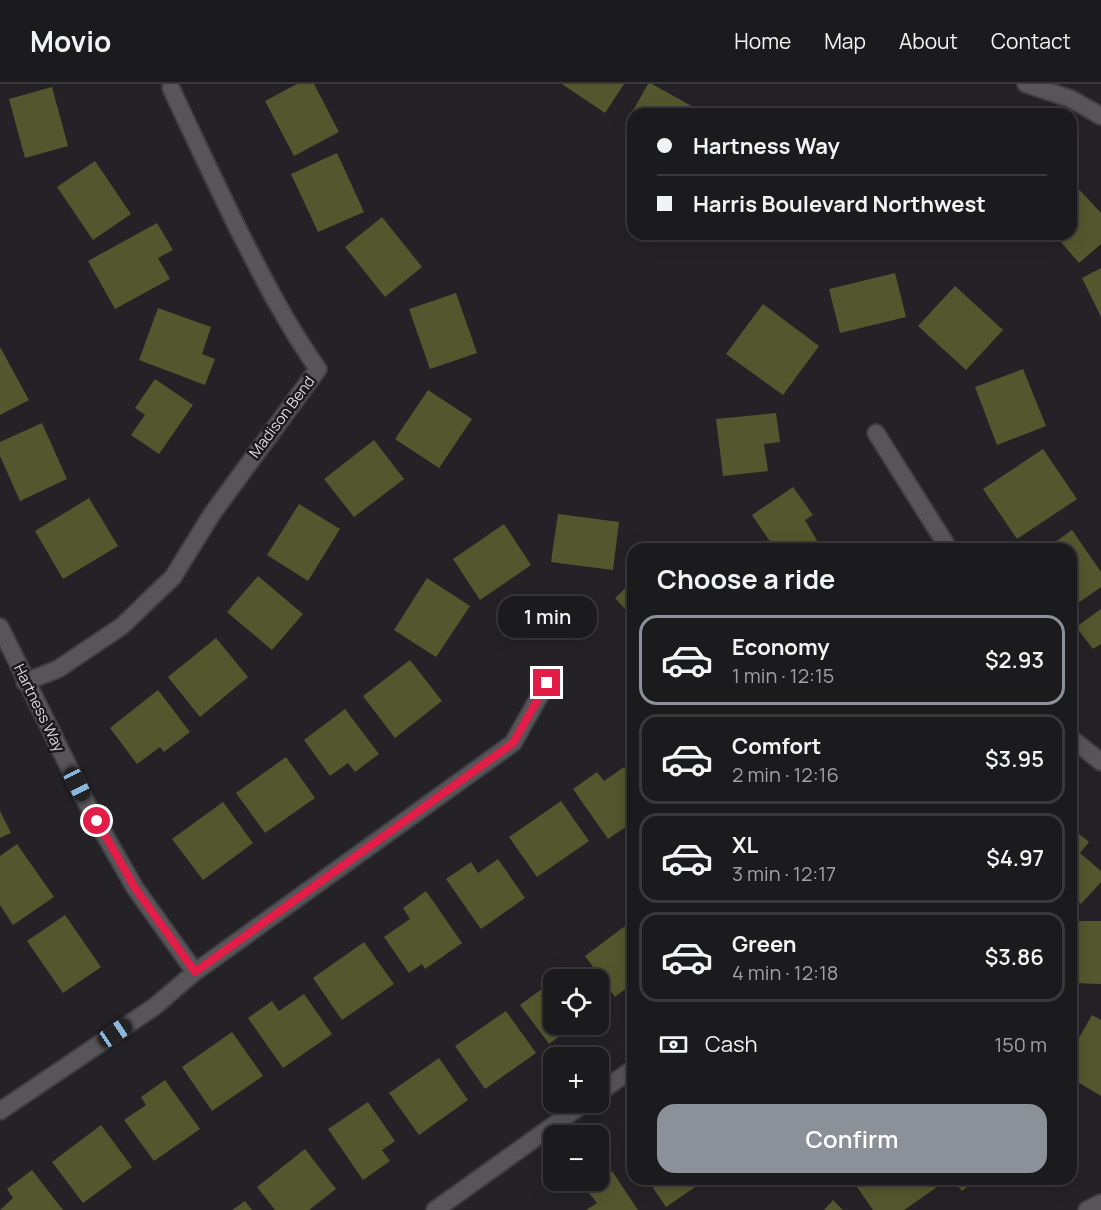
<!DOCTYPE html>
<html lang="en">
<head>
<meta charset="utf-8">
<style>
	:root { --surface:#1b1a1c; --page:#282729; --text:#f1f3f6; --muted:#a0a1a3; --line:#39383b; --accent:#8c9099 }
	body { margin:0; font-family:Manrope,sans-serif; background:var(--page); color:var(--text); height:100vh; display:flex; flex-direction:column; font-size:22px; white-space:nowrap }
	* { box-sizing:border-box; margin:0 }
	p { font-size:20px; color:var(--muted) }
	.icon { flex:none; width:33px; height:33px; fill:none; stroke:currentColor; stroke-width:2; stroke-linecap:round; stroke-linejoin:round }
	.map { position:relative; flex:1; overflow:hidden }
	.side { position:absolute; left:627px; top:459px; width:450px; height:642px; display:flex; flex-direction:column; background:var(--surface); border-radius:18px; box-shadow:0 3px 15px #0003,0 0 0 2px var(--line) }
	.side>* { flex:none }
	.top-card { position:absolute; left:627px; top:24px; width:450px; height:132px; border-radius:18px; box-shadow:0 3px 15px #0003,0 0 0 2px var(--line); display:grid; align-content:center; height:132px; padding:0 30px; background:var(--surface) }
	.fabs { position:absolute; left:543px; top:885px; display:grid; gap:12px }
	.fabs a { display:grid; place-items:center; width:66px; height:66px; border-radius:12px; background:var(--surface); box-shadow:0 3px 15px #0003,0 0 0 2px var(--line); font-size:30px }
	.end { position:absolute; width:27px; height:27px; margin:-14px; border:8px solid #e11d48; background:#fff; box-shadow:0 0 0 3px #fff }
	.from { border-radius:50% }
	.bubble { position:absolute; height:42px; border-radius:18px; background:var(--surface); box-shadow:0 3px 15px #0003,0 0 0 2px var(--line); font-size:20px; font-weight:600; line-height:42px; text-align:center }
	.car { position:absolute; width:18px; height:36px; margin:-18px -9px; border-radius:8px; box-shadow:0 0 4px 2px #0007; background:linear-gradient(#222 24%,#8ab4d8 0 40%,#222 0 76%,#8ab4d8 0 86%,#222 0) }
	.top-card b { display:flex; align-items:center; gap:21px; height:57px; font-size:22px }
	.top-card b+b { border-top:2px solid var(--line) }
	.top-card i { width:15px; height:15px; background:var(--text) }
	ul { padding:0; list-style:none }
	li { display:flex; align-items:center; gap:18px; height:90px; margin:0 12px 9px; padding:0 18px; border:3px solid var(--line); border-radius:18px }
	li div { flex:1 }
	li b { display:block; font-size:22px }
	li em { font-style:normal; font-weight:600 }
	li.selected { border-color:var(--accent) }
	li>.icon { width:54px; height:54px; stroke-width:1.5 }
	h2 { padding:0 30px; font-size:27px; line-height:72px }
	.pay { display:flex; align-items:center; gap:15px; height:66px; padding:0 30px; font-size:22px }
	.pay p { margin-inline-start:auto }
	.action { display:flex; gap:12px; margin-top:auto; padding:12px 30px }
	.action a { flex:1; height:69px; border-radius:18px; background:var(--accent); color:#fff; font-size:24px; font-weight:600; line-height:69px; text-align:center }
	header { display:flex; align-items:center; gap:36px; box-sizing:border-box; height:84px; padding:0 30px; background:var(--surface); border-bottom:2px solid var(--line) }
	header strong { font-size:28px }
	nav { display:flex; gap:33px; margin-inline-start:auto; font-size:21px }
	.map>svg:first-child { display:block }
	.building { fill:#54572d }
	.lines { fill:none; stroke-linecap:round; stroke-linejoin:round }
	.minor-casing { stroke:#3f3d40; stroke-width:20 }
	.minor { stroke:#58555a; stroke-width:16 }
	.route { stroke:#e11d48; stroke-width:8 }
	.labels { text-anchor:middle; stroke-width:5; stroke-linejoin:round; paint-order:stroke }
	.street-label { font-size:15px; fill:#dcdadd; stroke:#1b191d }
</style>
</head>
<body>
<header>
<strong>Movio</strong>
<nav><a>Home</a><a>Map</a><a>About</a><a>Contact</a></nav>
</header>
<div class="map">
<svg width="1101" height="1126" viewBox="0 0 1101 1126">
	<rect width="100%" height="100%" fill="#242226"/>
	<path class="building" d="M297 0H314L339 48 294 72 265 17Z
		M562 0H624L605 29Z
		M648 0H652L706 30H633V45L625 41Z
		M52 3 68 62 25 74 9 15Z
		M337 69 364 128 318 148 291 90Z
		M95 77 131 130 93 156 57 103Z
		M1074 100 1101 129V160L1079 179 1054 150H1071V103Z
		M382 133 422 183 385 213 345 163Z
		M157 139 173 166 158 174 170 195 115 225 88 177Z
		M1101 184V233L1082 194Z
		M895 189 906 233 840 249 829 205Z
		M955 202 1003 246 966 286 918 242Z
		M456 209 477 269 430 285 409 225Z
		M763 220 819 262 783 311 726 270Z
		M158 224 211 243 202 270 215 275 205 301 139 276Z
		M0 263 29 316 0 331Z
		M1023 285 1046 342 997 361 975 303Z
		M155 295 193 321 159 370 131 351 145 331 135 324Z
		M428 306 472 335 439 384 395 355Z
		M776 329 780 358 764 360 768 387 723 392 716 335Z
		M42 339 67 395 20 417 0 372V358Z
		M374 356 404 395 354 433 324 395Z
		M1043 365 1077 415 1017 455 983 405Z
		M793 403 813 431 805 436 822 465H775L752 431Z
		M89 414 118 462 63 495 35 447Z
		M299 420 340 445 308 497 267 471Z
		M558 430 619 438 613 486 551 478Z
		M504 440 531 481 480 516 453 475Z
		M1072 446 1101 488V503L1071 524V465H1045Z
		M258 492 303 530 272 566 227 528Z
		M427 494 470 522 436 573 394 546Z
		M633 497V534L615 514Z
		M1101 525V560L1093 565 1076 543Z
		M216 554 248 593 200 633 168 593Z
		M410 576 442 617 395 654 363 612Z
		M158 606 190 648 164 668 160 663 137 680 110 644Z
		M345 625 379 670 355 688 348 679 330 692 304 656Z
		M286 673 315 714 265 749 236 709Z
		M624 683 633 697V738L608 755 573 705 597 688 604 697Z
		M561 717 589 757 537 793 509 753Z
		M223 718 253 759 203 796 172 755Z
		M0 727 11 749 0 754Z
		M1071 743 1089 758 1080 769 1101 787V798L1081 820 1071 811Z
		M17 760 54 813 13 841 0 821V772Z
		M498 775 525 814 481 845 446 795 471 778 478 789Z
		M426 807 462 859 425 885 422 880 409 889 384 853 410 835 403 824Z
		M65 831 101 883 63 909 27 857Z
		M633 836V899L615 913 585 872Z
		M1073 837H1101V900L1072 899Z
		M364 858 394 900 342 936 313 894Z
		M571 883 580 896H554Z
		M554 896V940H576L549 960 520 921Z
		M304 910 332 950 283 984 248 934 272 917 279 927Z
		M506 927 536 969 485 1005 455 962Z
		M1092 931 1101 936V1012L1071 994V968Z
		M232 948 263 992 212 1027 182 983Z
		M439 974 468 1016 419 1051 389 1009Z
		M165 996 200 1045 154 1077 124 1036 146 1021 141 1013Z
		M368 1018 395 1057 382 1066 390 1077 363 1096 328 1045Z
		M101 1041 132 1083 83 1119 52 1078Z
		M305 1065 336 1105 309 1126H275L257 1103Z
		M32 1086 63 1126H0L13 1114 7 1105Z
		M612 1087 638 1126H586L597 1119 586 1105Z
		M647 1095H707L666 1123Z
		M862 1095H929L936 1104 904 1126H873L855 1100Z
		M952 1095H977L962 1107Z
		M833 1116 843 1126H824Z
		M245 1117 252 1126H232Z"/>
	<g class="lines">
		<defs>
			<path id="minor" d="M1026 0 1071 15 1101 32
				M876 349 949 465
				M0 543 87 720 135 804 195 888
				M25 598 58 585 122 542 173 493 212 430 318 285C286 240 261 190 236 141 214 95 192 50 171 4
				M1071 654 1101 678
				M598 1009 633 985
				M0 1027 154 923 195 888 513 659 547 599
				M435 1126 586 1018
				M1087 1126 1101 1119"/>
		</defs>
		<use href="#minor" class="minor-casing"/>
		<use href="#minor" class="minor"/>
	</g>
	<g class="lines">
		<path class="route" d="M97 737 135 804 195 888 513 659 547 599"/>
	</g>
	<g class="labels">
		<g class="street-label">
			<text transform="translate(282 333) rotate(-53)" y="5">Madison Bend</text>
			<text transform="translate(39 624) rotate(64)" y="5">Hartness Way</text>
		</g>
	</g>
</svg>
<div class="fabs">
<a><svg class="icon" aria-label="locate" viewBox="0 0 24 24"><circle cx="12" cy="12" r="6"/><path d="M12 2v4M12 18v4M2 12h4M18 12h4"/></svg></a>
<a>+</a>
<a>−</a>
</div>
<i class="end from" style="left:97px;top:737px"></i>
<i class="end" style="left:547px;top:599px"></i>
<div class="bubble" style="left:498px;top:512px;width:99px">1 min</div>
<i class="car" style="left:77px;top:700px;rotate:153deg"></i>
<i class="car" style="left:115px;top:949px;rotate:56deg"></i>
<div class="top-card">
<b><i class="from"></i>Hartness Way</b>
<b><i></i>Harris Boulevard Northwest</b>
</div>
<section class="side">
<h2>Choose a ride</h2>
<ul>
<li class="selected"><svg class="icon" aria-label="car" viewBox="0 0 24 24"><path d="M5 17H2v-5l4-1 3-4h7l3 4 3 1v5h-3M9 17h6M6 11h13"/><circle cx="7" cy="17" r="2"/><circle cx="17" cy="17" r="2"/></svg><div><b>Economy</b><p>1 min · 12:15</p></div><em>$2.93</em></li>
<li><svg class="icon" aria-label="car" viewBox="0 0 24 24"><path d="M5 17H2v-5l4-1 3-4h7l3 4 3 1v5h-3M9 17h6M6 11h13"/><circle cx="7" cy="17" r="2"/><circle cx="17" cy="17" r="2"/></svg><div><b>Comfort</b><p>2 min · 12:16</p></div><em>$3.95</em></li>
<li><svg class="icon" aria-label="car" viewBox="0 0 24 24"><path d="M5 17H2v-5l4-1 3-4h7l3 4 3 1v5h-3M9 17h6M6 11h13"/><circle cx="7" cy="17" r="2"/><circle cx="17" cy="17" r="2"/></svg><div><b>XL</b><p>3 min · 12:17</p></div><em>$4.97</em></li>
<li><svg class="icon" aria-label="car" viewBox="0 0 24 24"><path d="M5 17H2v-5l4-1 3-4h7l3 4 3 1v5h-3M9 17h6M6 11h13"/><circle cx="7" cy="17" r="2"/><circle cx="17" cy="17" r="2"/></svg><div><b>Green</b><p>4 min · 12:18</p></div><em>$3.86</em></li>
</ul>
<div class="pay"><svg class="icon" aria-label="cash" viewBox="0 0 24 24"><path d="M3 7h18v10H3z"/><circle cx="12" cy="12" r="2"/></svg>Cash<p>150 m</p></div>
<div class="action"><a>Confirm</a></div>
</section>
</div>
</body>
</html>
